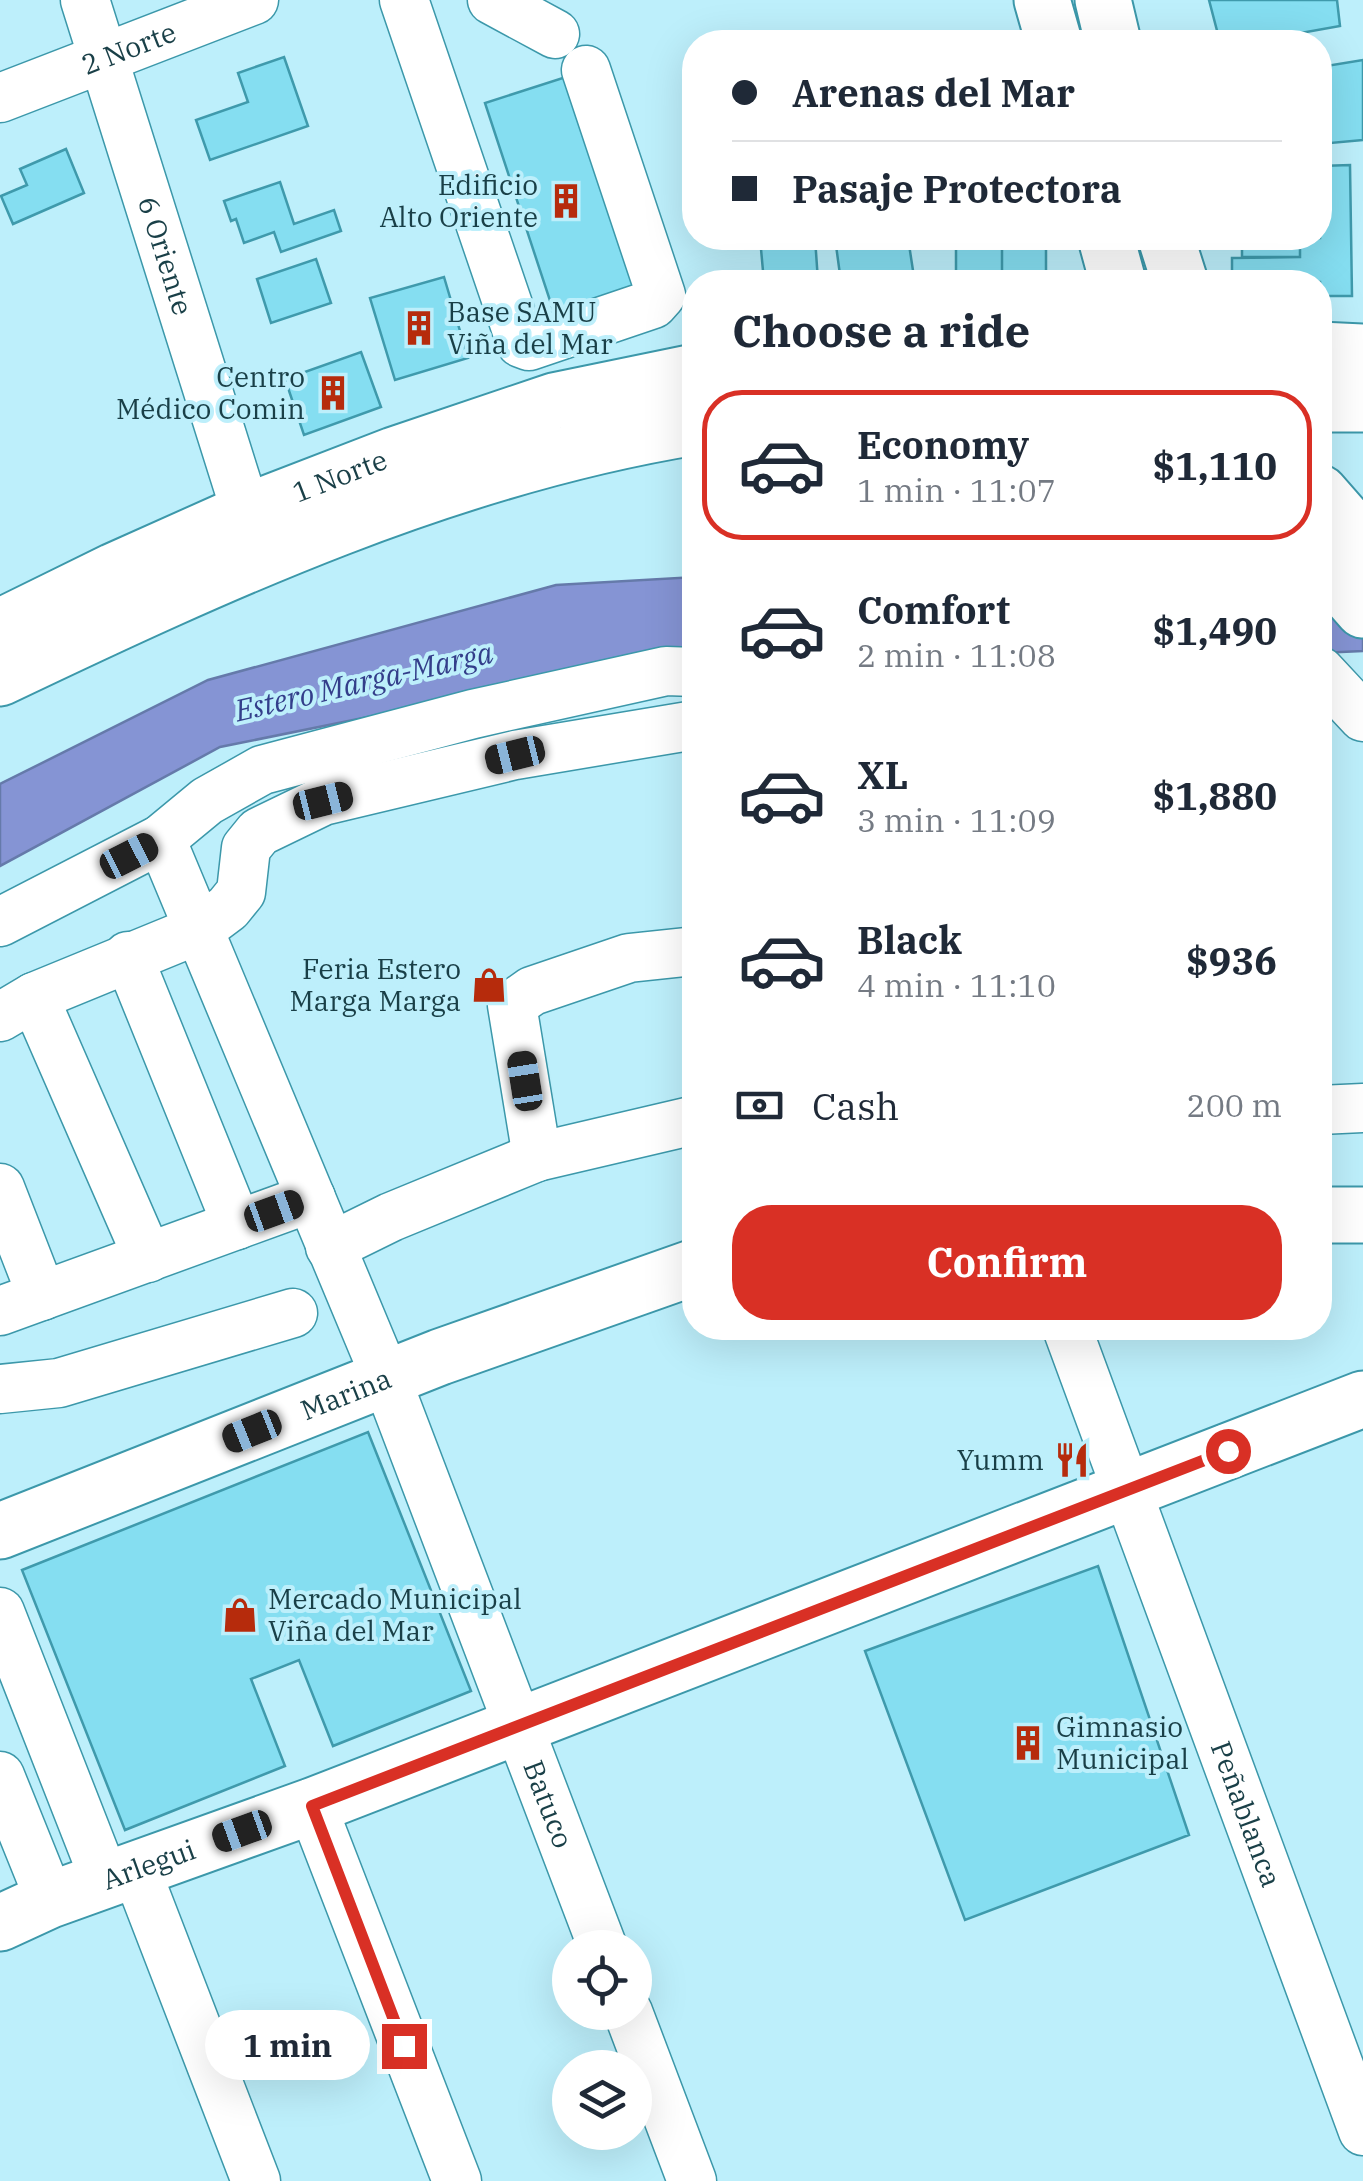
<!DOCTYPE html>
<html lang="en">
<head>
<meta charset="utf-8">
<style>
	:root { --surface:#fff; --page:#f2f2f3; --text:#1f2937; --muted:#747a83; --line:#e0e1e3; --accent:#d93025 }
	body { margin:0; font-family:"IBM Plex Serif",serif; background:var(--page); color:var(--text); height:100vh; display:flex; flex-direction:column; font-size:38px; white-space:nowrap }
	* { box-sizing:border-box; margin:0 }
	p { font-size:32px; color:var(--muted) }
	.icon { flex:none; width:55px; height:55px; fill:none; stroke:currentColor; stroke-width:2; stroke-linecap:round; stroke-linejoin:round }
	.map { position:relative; flex:1; overflow:hidden }
	.sheet { position:absolute; left:682px; top:270px; width:650px; height:1070px; display:flex; flex-direction:column; background:var(--surface); border-radius:40px; box-shadow:0 10px 40px #0002 }
	.sheet>* { flex:none }
	.banner { position:absolute; left:682px; top:30px; width:650px; height:220px; border-radius:40px; box-shadow:0 10px 40px #0002; display:grid; align-content:center; height:220px; padding:0 50px; background:var(--surface) }
	.buttons { position:absolute; left:552px; top:1930px; display:grid; gap:20px }
	.buttons a { display:grid; place-items:center; width:100px; height:100px; border-radius:50%; background:var(--surface); box-shadow:0 10px 40px #0002; font-size:50px }
	.end { position:absolute; width:45px; height:45px; margin:-22px; border:12px solid #d93025; background:#fff; box-shadow:0 0 0 5px #fff }
	.from { border-radius:50% }
	.bubble { position:absolute; height:70px; border-radius:35px; background:var(--surface); box-shadow:0 10px 40px #0002; font-size:32px; font-weight:700; line-height:70px; text-align:center }
	.car { position:absolute; width:30px; height:60px; margin:-30px -15px; border-radius:12px; box-shadow:0 0 8px 2px #0007; background:linear-gradient(#222 24%,#8ab4d8 0 40%,#222 0 76%,#8ab4d8 0 86%,#222 0) }
	.banner b { display:flex; align-items:center; gap:35px; height:95px; font-size:38px }
	.banner b+b { border-top:2px solid var(--line) }
	.banner i { width:25px; height:25px; background:var(--text) }
	ul { padding:0; list-style:none }
	li { display:flex; align-items:center; gap:30px; height:150px; margin:0 20px 15px; padding:0 30px; border:5px solid transparent; border-radius:40px }
	li div { flex:1 }
	li b { display:block; font-size:38px }
	li em { font-style:normal; font-weight:700 }
	li.active { border-color:var(--accent) }
	li>.icon { width:90px; height:90px; stroke-width:1.5 }
	h2 { padding:0 50px; font-size:45px; line-height:120px }
	.pay { display:flex; align-items:center; gap:25px; height:110px; padding:0 50px; font-size:38px }
	.pay p { margin-inline-start:auto }
	.action { display:flex; gap:20px; margin-top:auto; padding:20px 50px }
	.action a { flex:1; height:115px; border-radius:40px; background:var(--accent); color:#fff; font-size:40px; font-weight:700; line-height:115px; text-align:center }
	.map>svg:first-child { display:block }
	.water { fill:#8594d4; stroke:#657aaa; stroke-width:2.5 }
	.building { fill:#85def1; stroke:#3f9aac; stroke-width:2.5 }
	.lines { fill:none; stroke-linecap:round; stroke-linejoin:round }
	.minor-casing { stroke:#3c98aa; stroke-width:51 }
	.major-casing { stroke:#3c98aa; stroke-width:59 }
	.minor { stroke:#fff; stroke-width:48 }
	.major { stroke:#fff; stroke-width:55 }
	.route { stroke:#d93025; stroke-width:12 }
	.labels { text-anchor:middle; stroke-width:8; stroke-linejoin:round; paint-order:stroke }
	.street-label { font-size:28px; fill:#193f47; stroke:#bdeffb }
	.poi-label { font-size:28px; fill:#193f47; stroke:#bdeffb; text-anchor:end }
	.water-label { font-size:30px; font-style:italic; fill:#333e8a; stroke:#bdeffb }
</style>
</head>
<body>
<div class="map">
<svg width="1363" height="2181" viewBox="0 0 1363 2181">
	<rect width="100%" height="100%" fill="#bdeffb"/>
	<path class="water" d="M1320 562 1363 563V651L1320 653Z
		M695 577V657H664L220 747 0 866V784L208 680 556 585Z"/>
	<path class="building" d="M1209 0H1337L1340 26 1251 42H1220Z
		M284 57 308 126 210 160 196 120 248 102 238 73Z
		M1363 60V140L1320 144V67Z
		M572 75 646 300 559 328 485 103Z
		M66 149 84 193 13 224 1 196 27 185 20 169Z
		M1350 165 1352 296H1320V282H1232V258L1300 257V238H1320V166Z
		M280 182 294 224 334 210 341 231 281 252 274 232 244 243 236 219 231 221 224 201Z
		M760 238H815L818 281 764 282Z
		M835 238H908L914 277 841 282Z
		M956 238H1002V282H956Z
		M1002 238H1046V282H1002Z
		M1242 238H1300V257H1242Z
		M316 259 331 303 271 323 257 279Z
		M444 277 468 358 395 380 370 298Z
		M361 352 381 407 304 435 285 379Z
		M368 1432 471 1691 333 1746 299 1660 251 1679 285 1766 125 1830 22 1570Z
		M1098 1566 1189 1835 965 1920 865 1651Z"/>
	<g class="lines">
		<defs>
			<g id="minor">
				<path id="s1" d="M85 0 246 512"/>
				<path d="M404 0 521 343 529 346 653 304 661 295 586 70"/>
				<path d="M492 0 555 34"/>
				<path id="s2" d="M0 98 254 0"/>
				<path d="M1320 671 1363 717"/>
				<path id="s3" d="M161 839 386 1378 603 1948"/>
				<path d="M0 922 161 839 207 801 262 770 473 714 666 671 695 672"/>
				<path d="M128 956 237 1225"/>
				<path d="M34 997 148 1258"/>
				<path d="M0 1017 34 997 200 929 228 908 241 892 246 848 259 832 323 801 515 755 695 725"/>
				<path d="M1320 1110 1363 1108"/>
				<path d="M537 1157 512 1005 532 991 629 958 695 951"/>
				<path d="M0 1188 42 1296"/>
				<path d="M330 1247 391 1217 537 1157 695 1120"/>
				<path d="M0 1311 311 1198"/>
				<path id="s4" d="M1067 1328 1363 2131"/>
				<path d="M0 1389 59 1383 293 1313"/>
				<path d="M0 1612 105 1880"/>
				<path d="M0 1776 50 1900"/>
				<path d="M312 1806 457 2181"/>
				<path d="M136 1870 256 2181"/>
				<path d="M628 2012 692 2181"/>
			</g>
			<g id="major">
				<path d="M1042 0 1054 42"/>
				<path d="M1103 0 1113 42"/>
				<path d="M1106 238 1118 282"/>
				<path d="M1166 238 1180 282"/>
				<path d="M1320 350 1363 352"/>
				<path d="M1320 404H1363"/>
				<path d="M1320 493 1363 542"/>
				<path d="M1320 561 1363 610"/>
				<path id="s5" d="M0 627 114 571 246 512 394 455 554 401 695 372"/>
				<path d="M0 678C222 572 450 467 695 427"/>
				<path d="M1320 1215H1363"/>
				<path id="s6" d="M0 1531 440 1357 695 1267"/>
				<path id="s7" d="M0 1923 50 1900 312 1806 1363 1399"/>
			</g>
		</defs>
		<use href="#minor" class="minor-casing"/>
		<use href="#major" class="major-casing"/>
		<use href="#minor" class="minor"/>
		<use href="#major" class="major"/>
	</g>
	<g class="lines">
		<path class="route" d="M404 2046 312 1806 1228 1451"/>
	</g>
	<defs>
		<symbol id="building-bare" viewBox="-9 -9 18 18"><path d="M-4-6H4V6H1V3H-1V6H-4ZM-2.5-4.3h1.7v1.8h-1.7ZM.8-4.3h1.7v1.8H.8ZM-2.5-1h1.7V.8h-1.7ZM.8-1h1.7V.8H.8Z" fill="#b62b0c" stroke="#bdeffb" stroke-width="2.5" paint-order="stroke"/></symbol>
		<symbol id="shop-bare" viewBox="-9 -9 18 18"><path d="M-5-2.5h2.3a2.7 3.5 0 0 1 5.4 0H5L5.5 6h-11ZM-1.5-2.5h3a1.5 2.3 0 0 0-3 0Z" fill="#b62b0c" stroke="#bdeffb" stroke-width="2.5" paint-order="stroke"/></symbol>
		<symbol id="restaurant-bare" viewBox="-9 -9 18 18"><path d="M-5-6h1v4h1v-4h1v4h1v-4h1v5L-1.5 .5V6h-2V.5L-5-1ZM5-6V6H3V1.5H1.5Q1.5-4 5-6Z" fill="#b62b0c" stroke="#bdeffb" stroke-width="2.5" paint-order="stroke"/></symbol>
	</defs>
	<g fill-rule="evenodd">
		<use href="#building-bare" x="541" y="176" width="50" height="50"/>
		<use href="#building-bare" x="394" y="303" width="50" height="50"/>
		<use href="#building-bare" x="308" y="368" width="50" height="50"/>
		<use href="#shop-bare" x="464" y="960" width="50" height="50"/>
		<use href="#restaurant-bare" x="1047" y="1435" width="50" height="50"/>
		<use href="#shop-bare" x="215" y="1590" width="50" height="50"/>
		<use href="#building-bare" x="1003" y="1718" width="50" height="50"/>
	</g>
	<g class="labels">
		<g class="street-label">
			<text dy="10" stroke="none"><textPath href="#s2" startOffset="138">2 Norte</textPath></text>
			<text dy="10" stroke="none"><textPath href="#s1" startOffset="268">6 Oriente</textPath></text>
			<text dy="10" stroke="none"><textPath href="#s5" startOffset="372">1 Norte</textPath></text>
			<text dy="10" stroke="none"><textPath href="#s6" startOffset="372">Marina</textPath></text>
			<text dy="10" stroke="none"><textPath href="#s3" startOffset="1040">Batuco</textPath></text>
			<text dy="10" stroke="none"><textPath href="#s4" startOffset="518">Peñablanca</textPath></text>
			<text dy="10" stroke="none"><textPath href="#s7" startOffset="160">Arlegui</textPath></text>
		</g>
		<g class="poi-label">
			<text x="538" y="195">Edificio<tspan x="538" dy="32">Alto Oriente</tspan></text>
			<text x="447" y="322" text-anchor="start">Base SAMU<tspan x="447" dy="32">Viña del Mar</tspan></text>
			<text x="305" y="387">Centro<tspan x="305" dy="32">Médico Comin</tspan></text>
			<text x="461" y="979">Feria Estero<tspan x="461" dy="32">Marga Marga</tspan></text>
			<text x="1044" y="1470">Yumm</text>
			<text x="268" y="1609" text-anchor="start">Mercado Municipal<tspan x="268" dy="32">Viña del Mar</tspan></text>
			<text x="1056" y="1737" text-anchor="start">Gimnasio<tspan x="1056" dy="32">Municipal</tspan></text>
		</g>
		<g class="water-label">
			<text transform="translate(364 682) rotate(-13)" y="10">Estero Marga-Marga</text>
		</g>
	</g>
</svg>
<div class="buttons">
<a><svg class="icon" aria-label="locate" viewBox="0 0 24 24"><circle cx="12" cy="12" r="6"/><path d="M12 2v4M12 18v4M2 12h4M18 12h4"/></svg></a>
<a><svg class="icon" aria-label="layers" viewBox="0 0 24 24"><path d="M12 4l9 5-9 5-9-5zM3 14l9 5 9-5"/></svg></a>
</div>
<i class="end from" style="left:1228px;top:1451px"></i>
<i class="end" style="left:404px;top:2046px"></i>
<div class="bubble" style="left:205px;top:2010px;width:165px">1 min</div>
<i class="car" style="left:515px;top:755px;rotate:256deg"></i>
<i class="car" style="left:323px;top:801px;rotate:76deg"></i>
<i class="car" style="left:129px;top:856px;rotate:63deg"></i>
<i class="car" style="left:525px;top:1081px;rotate:351deg"></i>
<i class="car" style="left:274px;top:1211px;rotate:70deg"></i>
<i class="car" style="left:252px;top:1431px;rotate:248deg"></i>
<i class="car" style="left:242px;top:1831px;rotate:250deg"></i>
<div class="banner">
<b><i class="from"></i>Arenas del Mar</b>
<b><i></i>Pasaje Protectora</b>
</div>
<section class="sheet">
<h2>Choose a ride</h2>
<ul>
<li class="active"><svg class="icon" aria-label="car" viewBox="0 0 24 24"><path d="M5 17H2v-5l4-1 3-4h7l3 4 3 1v5h-3M9 17h6M6 11h13"/><circle cx="7" cy="17" r="2"/><circle cx="17" cy="17" r="2"/></svg><div><b>Economy</b><p>1 min · 11:07</p></div><em>$1,110</em></li>
<li><svg class="icon" aria-label="car" viewBox="0 0 24 24"><path d="M5 17H2v-5l4-1 3-4h7l3 4 3 1v5h-3M9 17h6M6 11h13"/><circle cx="7" cy="17" r="2"/><circle cx="17" cy="17" r="2"/></svg><div><b>Comfort</b><p>2 min · 11:08</p></div><em>$1,490</em></li>
<li><svg class="icon" aria-label="car" viewBox="0 0 24 24"><path d="M5 17H2v-5l4-1 3-4h7l3 4 3 1v5h-3M9 17h6M6 11h13"/><circle cx="7" cy="17" r="2"/><circle cx="17" cy="17" r="2"/></svg><div><b>XL</b><p>3 min · 11:09</p></div><em>$1,880</em></li>
<li><svg class="icon" aria-label="car" viewBox="0 0 24 24"><path d="M5 17H2v-5l4-1 3-4h7l3 4 3 1v5h-3M9 17h6M6 11h13"/><circle cx="7" cy="17" r="2"/><circle cx="17" cy="17" r="2"/></svg><div><b>Black</b><p>4 min · 11:10</p></div><em>$936</em></li>
</ul>
<div class="pay"><svg class="icon" aria-label="cash" viewBox="0 0 24 24"><path d="M3 7h18v10H3z"/><circle cx="12" cy="12" r="2"/></svg>Cash<p>200 m</p></div>
<div class="action"><a>Confirm</a></div>
</section>
</div>
</body>
</html>
